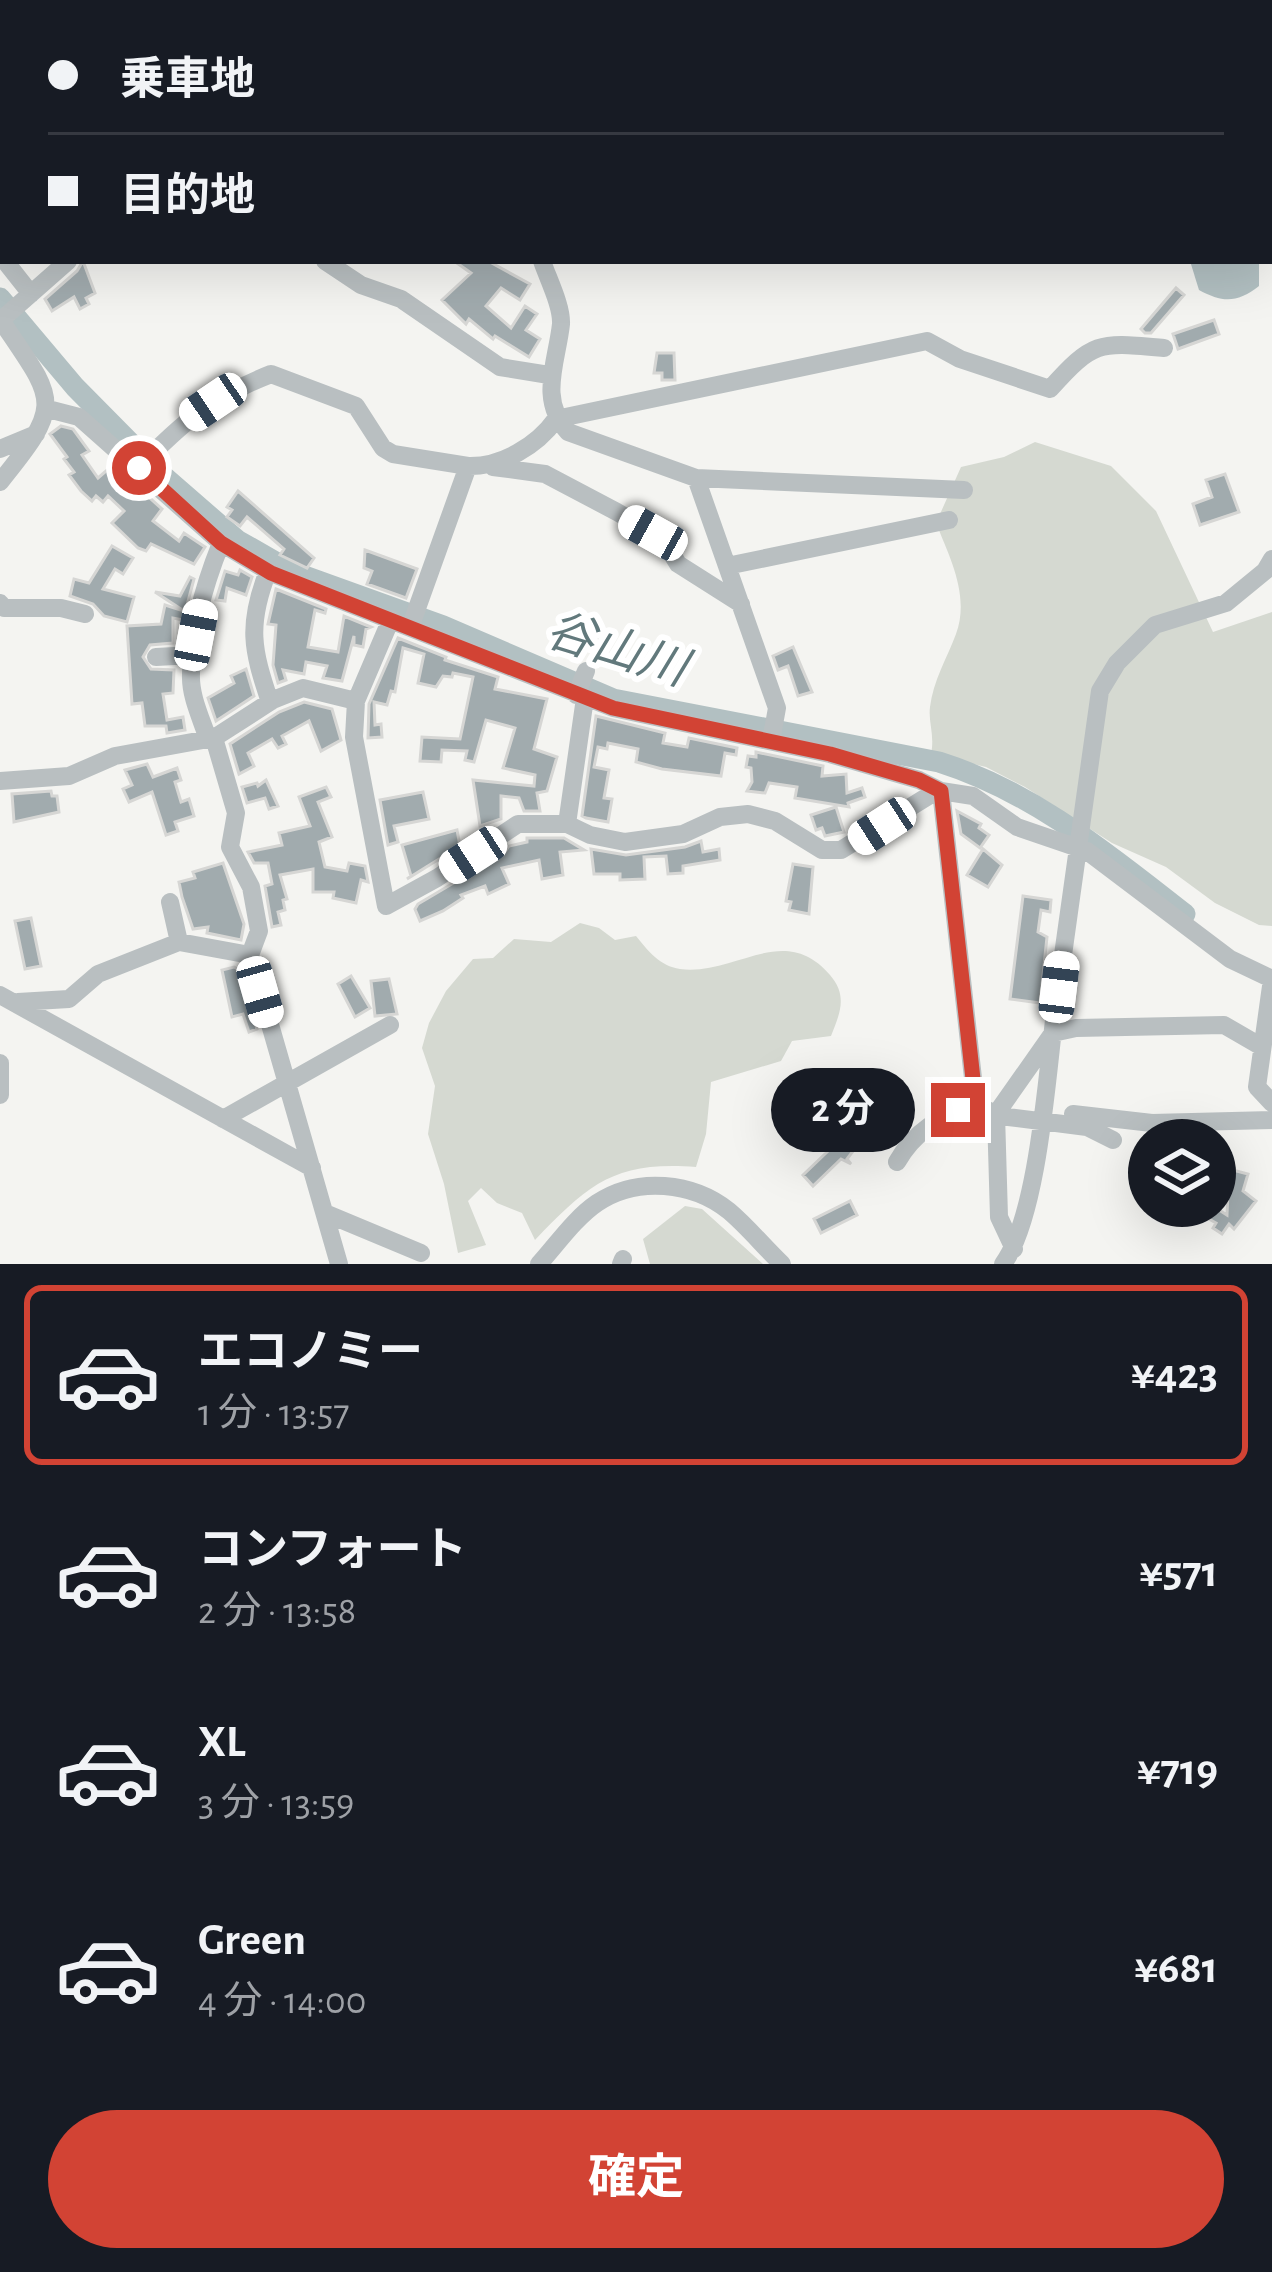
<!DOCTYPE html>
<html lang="ja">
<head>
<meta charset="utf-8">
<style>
	:root { --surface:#171b24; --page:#20242c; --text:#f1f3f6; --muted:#9ea1a6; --line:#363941; --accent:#d24334 }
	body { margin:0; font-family:"Alegreya Sans","Noto Sans JP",sans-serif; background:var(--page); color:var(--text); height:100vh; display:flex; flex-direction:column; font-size:45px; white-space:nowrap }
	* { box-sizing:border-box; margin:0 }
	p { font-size:39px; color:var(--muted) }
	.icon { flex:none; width:66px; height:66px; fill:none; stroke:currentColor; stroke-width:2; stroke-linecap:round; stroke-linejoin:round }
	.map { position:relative; height:1264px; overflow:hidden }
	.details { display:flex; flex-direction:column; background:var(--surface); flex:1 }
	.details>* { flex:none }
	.guide { position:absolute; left:0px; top:0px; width:1272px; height:264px; box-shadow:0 12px 48px #0002; display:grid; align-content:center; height:264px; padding:0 48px; background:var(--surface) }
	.buttons { position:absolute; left:1128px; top:1119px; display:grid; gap:24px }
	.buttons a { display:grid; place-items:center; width:108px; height:108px; border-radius:50%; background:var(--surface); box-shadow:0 12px 48px #0002; font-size:60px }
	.end { position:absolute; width:54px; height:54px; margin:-27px; border:15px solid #d24334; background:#fff; box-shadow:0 0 0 6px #fff }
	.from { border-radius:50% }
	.bubble { position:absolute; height:84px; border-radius:42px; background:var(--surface); box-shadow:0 12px 48px #0002; font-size:39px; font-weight:700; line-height:84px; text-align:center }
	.car { position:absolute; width:36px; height:72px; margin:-36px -18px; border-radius:15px; box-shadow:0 0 9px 3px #0007; background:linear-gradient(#fff 24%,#345 0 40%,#fff 0 76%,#345 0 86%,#fff 0) }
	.guide b { display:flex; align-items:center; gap:42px; height:114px; font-size:45px }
	.guide b+b { border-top:3px solid var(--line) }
	.guide i { width:30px; height:30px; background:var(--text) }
	ul { padding:21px 0 0; list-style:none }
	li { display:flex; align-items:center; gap:36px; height:180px; margin:0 24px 18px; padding:0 24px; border:6px solid transparent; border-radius:18px }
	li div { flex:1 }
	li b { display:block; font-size:45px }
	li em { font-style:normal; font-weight:700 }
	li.selected { border-color:var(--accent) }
	li>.icon { width:108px; height:108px; stroke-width:1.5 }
	.primary-button { display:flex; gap:24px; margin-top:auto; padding:24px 48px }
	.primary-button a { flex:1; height:138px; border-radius:72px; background:var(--accent); color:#fff; font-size:48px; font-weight:700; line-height:138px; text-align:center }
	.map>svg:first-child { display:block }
	.green { fill:#d5d9d1 }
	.water { fill:#b2c0c2 }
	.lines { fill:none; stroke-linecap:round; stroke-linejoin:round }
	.river { stroke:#b2c0c2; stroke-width:21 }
	.building { fill:#a1abae; stroke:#d6d6d4; stroke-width:3 }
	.minor { stroke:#b9bfc1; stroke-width:18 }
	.route { stroke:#d24334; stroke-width:15 }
	.labels { text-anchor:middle; stroke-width:12; stroke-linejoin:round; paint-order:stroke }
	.water-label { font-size:48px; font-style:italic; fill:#62797c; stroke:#fff }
</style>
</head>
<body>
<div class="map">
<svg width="1272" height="1264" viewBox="0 0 1272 1264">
	<rect width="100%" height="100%" fill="#f4f4f1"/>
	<path class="green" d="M1035 442 1111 466 1156 511 1213 632 1272 612V926L1259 925 1215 903 1166 867 1112 843 1025 787 986 767 931 754C935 735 928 722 930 707 933 681 947 658 956 634 970 596 950 558 936 523L961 467 1004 457Z
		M580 923 599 928 615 940 636 936C648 951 660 966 680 969 736 976 784 921 830 975 848 996 840 1013 831 1036L792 1041 781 1061 711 1082 706 1134 696 1167C614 1161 589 1184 535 1240L522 1213 497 1203 481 1188 468 1201 486 1245 458 1253 444 1184 428 1134 435 1086 422 1048 429 1023 446 991 473 959 493 958 514 939 551 942Z
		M685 1206 702 1209 763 1264H650L643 1239Z"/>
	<path class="water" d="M1190 261H1259V286C1237 303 1223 303 1199 290Z"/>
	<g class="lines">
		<path class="river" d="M0 298 75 387 161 474 237 540 293 572 443 626 613 699 939 762C1034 792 1108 854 1185 914"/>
	</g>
	<path class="building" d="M83 261 95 293 86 298 89 304 80 309 74 297 52 311 45 299 77 271Z
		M454 261H488L530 284 520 300 501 288 486 306 511 328 525 306 537 314 526 330 540 339 529 357 495 336 493 339 469 319 466 324 442 300 471 273Z
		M1176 288 1184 295 1151 333H1145L1141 329Z
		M1214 320 1219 334 1178 349 1173 334Z
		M657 353H674L675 380H662V373H654Z
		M61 426 73 429 89 451 82 455 98 478 113 465 162 509 153 521 179 541 184 533 205 547 194 564 151 544 146 551 138 548 112 523 124 511 108 496 103 502 96 496 92 501 81 491 69 475 74 472 64 459 67 457 50 434Z
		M1225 474 1239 512 1200 525 1193 504 1212 497 1206 480Z
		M238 491 314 558 307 568 280 555 284 549 247 517 240 526 227 517 232 510 227 507Z
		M112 546 133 558 123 574 115 569 103 589 134 597 127 622 104 616 93 604 70 596 74 579 89 583Z
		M365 550 417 569 406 598 367 584 372 571 364 568Z
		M240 570 252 577 246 595 227 588 225 601 216 600 225 571 238 575Z
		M190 577 194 579 183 620 173 618V643L150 645 143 657 151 669 174 670 173 693 163 694 167 720 183 717 185 730 167 733 166 726H145L142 703 132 704 127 626 161 624 165 605 184 611 155 592 180 596Z
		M276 589 326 609 325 613 315 610 308 647 338 652 344 616 371 627 366 629 363 647 354 645V636L342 681 323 678 327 666 306 662 304 674 283 670 286 680 278 683 273 665 276 625 268 624Z
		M398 638 446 657 445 660 498 677 495 689 547 699 534 749 557 757 547 791 537 793 540 811H524L519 798 501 796V819L480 826 473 780 534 786 535 775 503 768 515 728 486 720 474 762 465 760 467 751 442 750 441 762 420 761 422 737 460 739 473 677 453 673 452 677 443 676 436 687 418 683 424 654 403 648 395 692 391 691 387 705 374 702 375 725 381 724 382 737 368 738 369 704Z
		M793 647 812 692 798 696 788 666 778 670 773 656Z
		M246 669 254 696 216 721 208 698 234 683 231 676Z
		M304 702 332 709 341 740 321 751 309 721 282 736 286 744 278 748 272 739 248 753 254 766 239 774 230 744 279 712Z
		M596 716 665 733 663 743 687 747 689 738 737 748 736 755 725 753 721 776 662 769 636 762 638 749 608 743 607 749 598 747 594 767 609 770 604 798 612 799 608 822 586 818 582 816Z
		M756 752 823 766 822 776 846 774 847 793 862 788 865 797 848 803 849 807 795 798 797 787 769 783 765 793 747 791 752 782 751 768 746 767 748 756 756 757Z
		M147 764 153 777 177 768 181 780 175 782 181 802 189 799 194 816 175 822 178 831 166 835 152 792 129 802 123 789 132 785 125 770Z
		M266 780 278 806 269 809 265 798 247 803 242 787 257 783 258 786Z
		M326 787 331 797 318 802 332 837 319 842 325 867 347 871 349 863 365 866 368 882 361 880 356 903 333 898 334 892H313V869L280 875 287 899 283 900 285 910 278 912 281 925 272 927 265 886 272 884 268 863H254L248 852 282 845 279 833 310 826 299 797Z
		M51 791 52 796H57L59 812 14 822 12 794Z
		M423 792 429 819 394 826 398 842 388 845 380 800Z
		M836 807 844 832 825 836 822 828 816 830 811 815Z
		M957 811 981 824 979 828 989 835 980 848 961 834Z
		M457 830 460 846 407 879 411 876 402 845Z
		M527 838H564L584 850 560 852 563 875 542 879 539 860 502 868 509 884 488 894 485 886 461 895 463 898 443 911 420 921 415 909 418 904 504 853 509 846 527 842Z
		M701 841 703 852 719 849 720 860 683 866V873L668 874 666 856 644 857 645 879 620 880V874H594L591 849 626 855 685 847Z
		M983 849 1002 865 988 887 967 875Z
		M223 863 244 924 241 940 207 933 208 927 193 929 182 897 179 882 195 878 193 872Z
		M793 864 813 867 809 914 789 910 791 902 786 901Z
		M1023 896 1051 900 1050 912 1041 910 1038 932 1047 937 1040 1003 1010 999Z
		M31 918 41 966 25 969 15 921Z
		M234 967 241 971 257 1029 249 1032 243 1014 232 1017 222 970Z
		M351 976 370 1008 355 1017 338 984Z
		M389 979 397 1014 375 1016 371 981Z
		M825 1100 840 1116 823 1132 838 1149 857 1132 863 1138 847 1159 851 1164 841 1159 813 1186 803 1175 827 1152 802 1141 811 1121 808 1117Z
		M1229 1169 1248 1174 1243 1191 1256 1201 1234 1229 1229 1224 1222 1234 1213 1228 1216 1223 1209 1219 1216 1208 1227 1215Z
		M850 1201 857 1215 821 1233 814 1219Z"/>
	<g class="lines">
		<path class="minor" d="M11 0 17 3
			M353 0 355 3
			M656 0 657 3
			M56 3 58 0
			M0 200 3 204
			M5 261 31 294
			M325 261 361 285 401 299 500 367 549 375
			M542 261C548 279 562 306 561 324 557 362 538 399 568 432L696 478 777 708 771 741
			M0 319C56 402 65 402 0 482
			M1 320 68 261
			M48 409 79 417 221 543 271 573 613 708 830 754 919 780 941 791 973 796 1017 827 1087 851 1230 959 1272 979
			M0 449 36 434
			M493 467 545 474 617 512 653 533 664 541 678 564 741 604
			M138 468C182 423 210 398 271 374L356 406 383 448 393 454 468 466
			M696 478 964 490
			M727 566 949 520
			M268 571C247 625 252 649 270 702
			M0 603 4 608H61L85 614
			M411 625 468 466C501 467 537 446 556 419L927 341 960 359 1050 389C1094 340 1099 342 1164 348
			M156 657 193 655
			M576 695 586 671
			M356 701 354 737 386 906 437 878 518 824H567L590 835 625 842 683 834 720 817 748 814 775 821 822 850H841L938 790
			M214 738 236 813 230 847 251 887 259 931 250 955 339 1264
			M208 739C201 718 190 696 191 674 191 630 205 583 221 543
			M0 781 69 776 115 756 214 738 273 700 303 688 356 701 391 619
			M941 791 976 1105 1000 1116 1087 1127 1113 1140
			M567 824 585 698
			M170 902 179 942
			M1272 979 1257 1087 1272 1103
			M0 995 312 1168
			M18 1002 69 999 98 974 179 942 250 955
			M0 1063V1095
			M1073 1114 1152 1123 1272 1120
			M223 1119 390 1025
			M897 1162C914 1132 942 1114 976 1105
			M325 1213 421 1253
			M1014 1249 999 1217 996 1114 1053 1033 1076 1028 1224 1025 1262 1047
			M539 1264C557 1244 575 1218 597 1203 637 1176 693 1182 729 1211 748 1227 764 1247 782 1264
			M621 1264 623 1259
			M1003 1264C1038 1216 1047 1075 1055 1012 1069 905 1084 798 1100 691L1117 663 1155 625 1226 603 1265 571 1272 559"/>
	</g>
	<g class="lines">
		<path class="route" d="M139 468 221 543 271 573 613 708 830 754 919 780 941 791 976 1106 958 1110"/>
	</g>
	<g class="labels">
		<g class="water-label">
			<text transform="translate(617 648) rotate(17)" y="17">谷山川</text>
		</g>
	</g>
</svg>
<div class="buttons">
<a><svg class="icon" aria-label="layers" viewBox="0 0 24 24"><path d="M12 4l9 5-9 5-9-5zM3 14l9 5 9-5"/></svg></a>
</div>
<i class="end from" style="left:139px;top:468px"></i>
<i class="end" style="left:958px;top:1110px"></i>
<div class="bubble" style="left:771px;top:1068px;width:144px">2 分</div>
<i class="car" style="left:213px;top:402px;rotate:236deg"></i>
<i class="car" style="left:653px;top:533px;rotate:299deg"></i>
<i class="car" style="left:196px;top:635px;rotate:11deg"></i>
<i class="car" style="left:882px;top:826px;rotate:237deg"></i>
<i class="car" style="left:473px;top:855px;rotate:237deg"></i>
<i class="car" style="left:1059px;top:987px;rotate:7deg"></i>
<i class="car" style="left:260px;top:992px;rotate:164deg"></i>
<div class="guide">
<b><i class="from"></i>乗車地</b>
<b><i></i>目的地</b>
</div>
</div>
<section class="details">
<ul>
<li class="selected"><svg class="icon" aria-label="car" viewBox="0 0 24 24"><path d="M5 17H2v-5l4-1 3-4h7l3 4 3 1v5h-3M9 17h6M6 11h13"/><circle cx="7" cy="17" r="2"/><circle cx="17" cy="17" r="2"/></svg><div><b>エコノミー</b><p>1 分 · 13:57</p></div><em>¥423</em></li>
<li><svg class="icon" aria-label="car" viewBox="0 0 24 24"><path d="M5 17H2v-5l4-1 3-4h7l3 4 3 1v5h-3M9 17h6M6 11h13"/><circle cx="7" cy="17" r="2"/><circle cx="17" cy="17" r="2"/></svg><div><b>コンフォート</b><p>2 分 · 13:58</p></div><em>¥571</em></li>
<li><svg class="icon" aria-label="car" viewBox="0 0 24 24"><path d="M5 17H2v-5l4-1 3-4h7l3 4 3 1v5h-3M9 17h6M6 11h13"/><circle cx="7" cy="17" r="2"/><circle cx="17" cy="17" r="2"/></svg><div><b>XL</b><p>3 分 · 13:59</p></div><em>¥719</em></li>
<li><svg class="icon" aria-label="car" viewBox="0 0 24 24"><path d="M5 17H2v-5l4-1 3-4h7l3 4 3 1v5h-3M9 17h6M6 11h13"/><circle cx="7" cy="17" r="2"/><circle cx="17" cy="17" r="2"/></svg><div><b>Green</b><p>4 分 · 14:00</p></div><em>¥681</em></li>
</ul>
<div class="primary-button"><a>確定</a></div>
</section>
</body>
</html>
